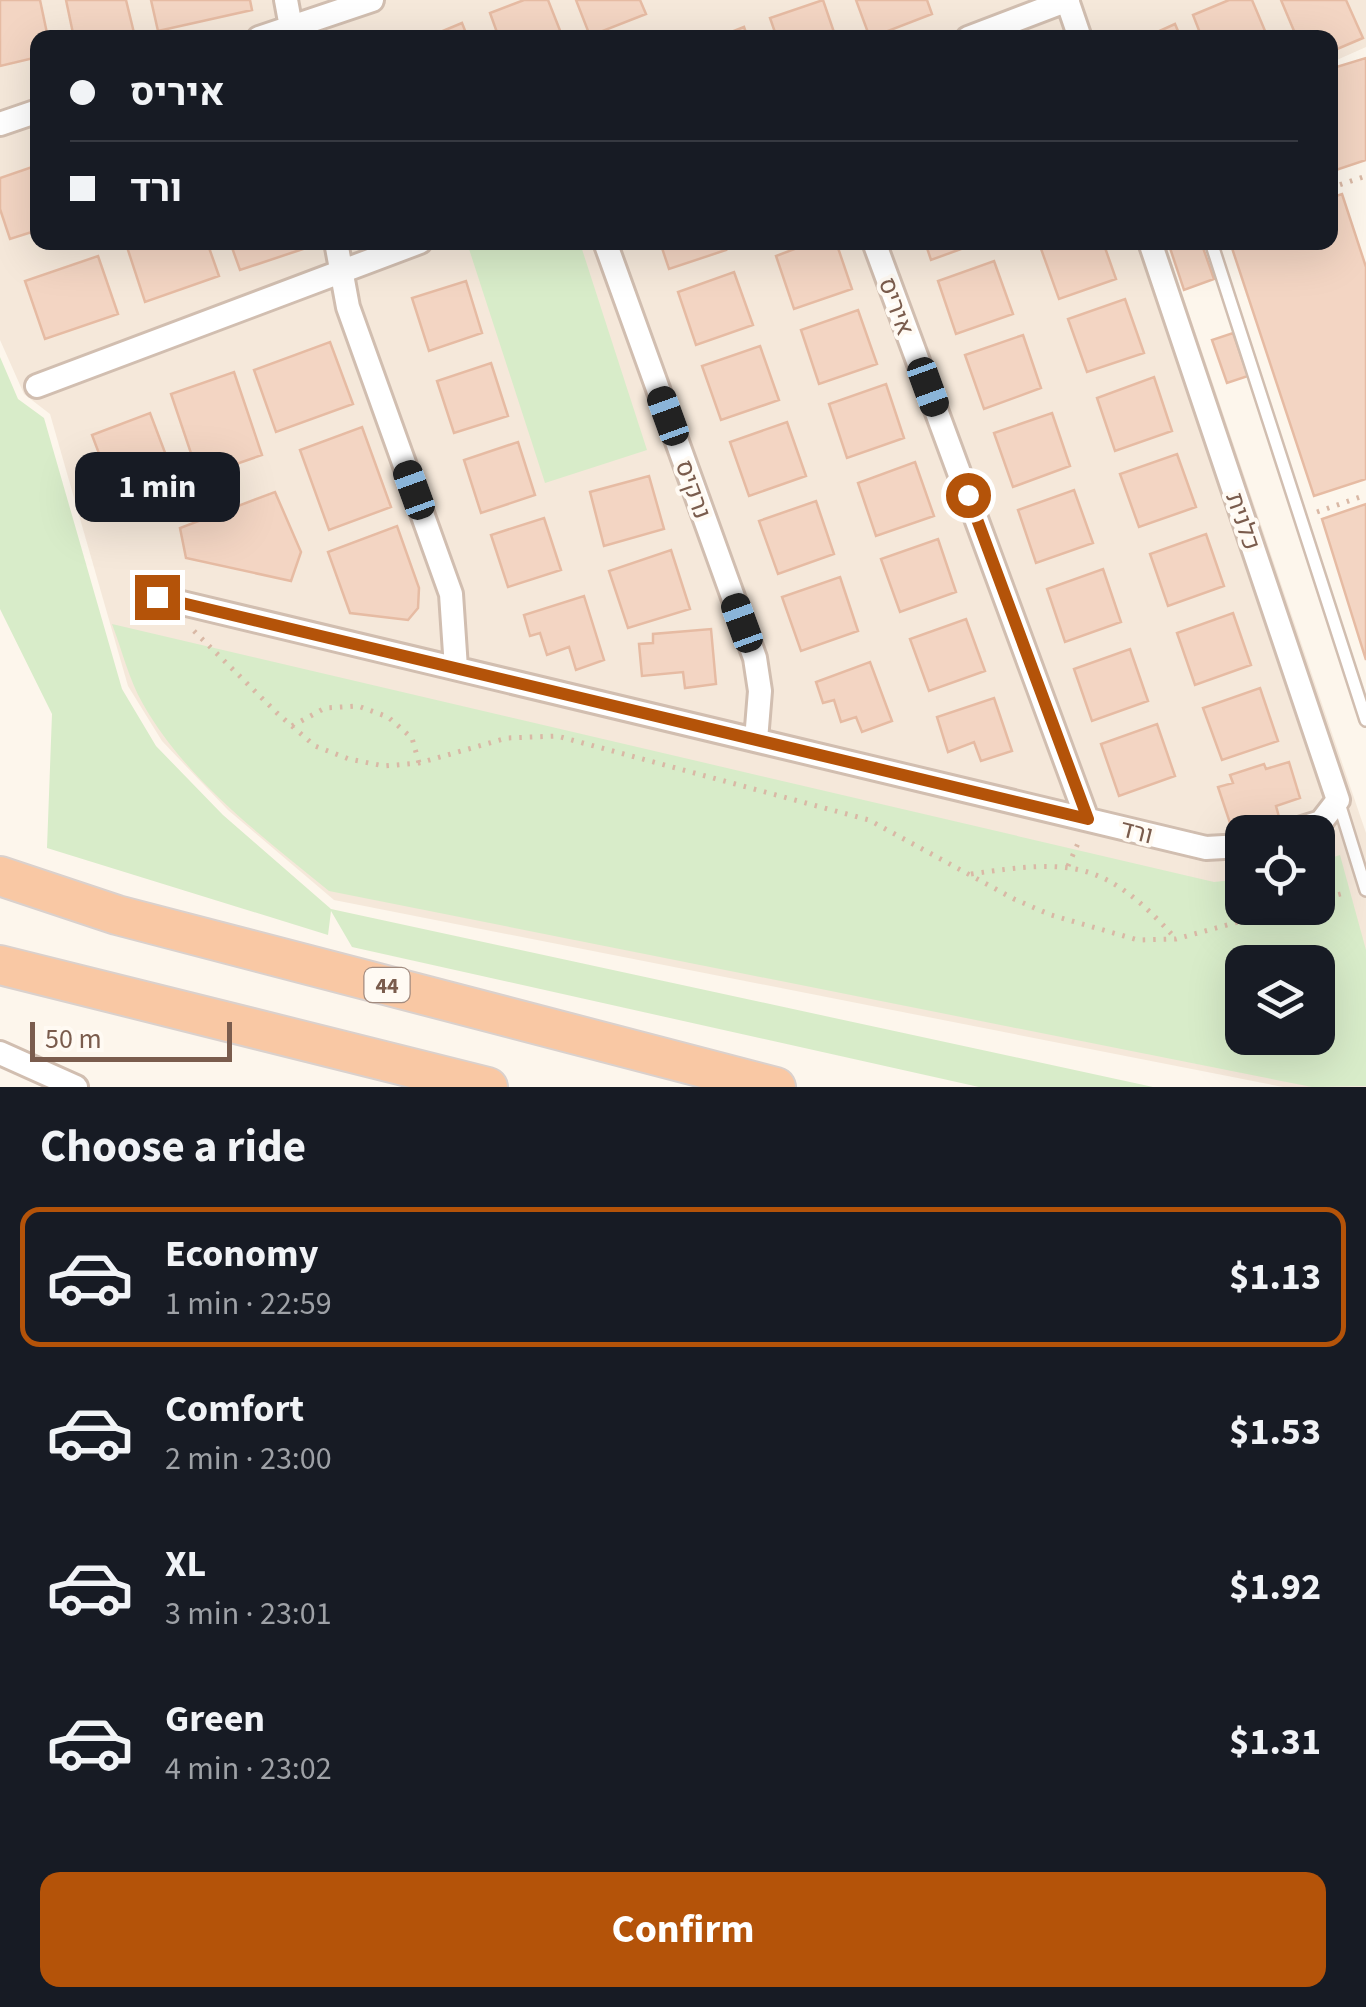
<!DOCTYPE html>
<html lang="en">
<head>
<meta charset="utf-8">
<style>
	:root { --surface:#171b24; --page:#20242c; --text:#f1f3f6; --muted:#9ea1a6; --line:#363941; --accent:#b45309 }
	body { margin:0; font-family:"Source Sans 3",Heebo,sans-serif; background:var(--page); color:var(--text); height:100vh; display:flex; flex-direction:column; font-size:38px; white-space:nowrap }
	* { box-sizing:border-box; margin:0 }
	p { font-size:32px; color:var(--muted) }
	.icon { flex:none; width:55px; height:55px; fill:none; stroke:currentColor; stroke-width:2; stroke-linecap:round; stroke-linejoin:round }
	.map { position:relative; height:1087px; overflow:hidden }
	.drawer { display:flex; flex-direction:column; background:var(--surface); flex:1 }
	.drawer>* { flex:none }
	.top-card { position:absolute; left:30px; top:30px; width:1308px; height:220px; border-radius:20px; box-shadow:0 10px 40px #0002; display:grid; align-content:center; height:220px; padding:0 40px; background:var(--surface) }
	.buttons { position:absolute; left:1225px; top:815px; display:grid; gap:20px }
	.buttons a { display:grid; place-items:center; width:110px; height:110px; border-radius:20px; background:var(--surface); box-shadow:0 10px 40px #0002; font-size:50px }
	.scale { position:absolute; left:30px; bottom:25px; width:202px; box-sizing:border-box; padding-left:10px; border:5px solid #7a5c4d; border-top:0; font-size:28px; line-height:35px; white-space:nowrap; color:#7a5c4d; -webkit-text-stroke:8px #fffaf3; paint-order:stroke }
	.end { position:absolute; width:45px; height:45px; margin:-22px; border:12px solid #b45309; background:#fff; box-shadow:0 0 0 5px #fff }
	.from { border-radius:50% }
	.bubble { position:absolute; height:70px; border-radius:20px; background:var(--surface); box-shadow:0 10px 40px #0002; font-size:32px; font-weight:700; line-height:70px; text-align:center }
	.car { position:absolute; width:30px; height:60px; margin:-30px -15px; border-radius:12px; box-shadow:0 0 8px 2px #0007; background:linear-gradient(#222 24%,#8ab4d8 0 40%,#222 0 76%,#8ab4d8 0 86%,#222 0) }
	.top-card b { display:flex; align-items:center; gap:35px; height:95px; font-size:38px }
	.top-card b+b { border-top:2px solid var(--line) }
	.top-card i { width:25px; height:25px; background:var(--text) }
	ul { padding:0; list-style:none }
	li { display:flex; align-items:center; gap:30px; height:140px; margin:0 20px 15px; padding:0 20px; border:5px solid transparent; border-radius:20px }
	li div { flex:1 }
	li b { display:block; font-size:38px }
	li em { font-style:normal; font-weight:700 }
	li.current { border-color:var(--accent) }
	li>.icon { width:90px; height:90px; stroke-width:1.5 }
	h2 { padding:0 40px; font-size:45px; line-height:120px }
	.primary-button { display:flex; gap:20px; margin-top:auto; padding:20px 40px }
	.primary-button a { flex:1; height:115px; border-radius:20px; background:var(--accent); color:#fff; font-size:40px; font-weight:700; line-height:115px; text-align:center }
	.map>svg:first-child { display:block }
	.residential { fill:#f5e8da; fill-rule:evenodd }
	.green { fill:#d8ecc9; fill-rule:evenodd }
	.building { fill:#f3d5c3; stroke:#e6bba3; stroke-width:2.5 }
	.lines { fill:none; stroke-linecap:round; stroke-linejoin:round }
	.service-casing { stroke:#d1beb0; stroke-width:16 }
	.minor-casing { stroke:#d1beb0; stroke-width:28 }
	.trunk-casing { stroke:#dad1cd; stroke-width:42 }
	.path { stroke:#d9b8a5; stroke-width:5; stroke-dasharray:2.5 8; stroke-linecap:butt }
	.service { stroke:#fff; stroke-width:11 }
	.minor { stroke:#fff; stroke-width:22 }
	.trunk { stroke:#f9c8a4; stroke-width:38 }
	.route { stroke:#b45309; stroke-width:12 }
	.labels { text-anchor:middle; stroke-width:8; stroke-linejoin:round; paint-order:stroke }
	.shield { fill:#fffaf3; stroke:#a28b7f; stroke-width:2.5 }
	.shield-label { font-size:22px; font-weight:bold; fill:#7a5c4d }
	.street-label { font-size:25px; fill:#7a5c4d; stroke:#fffaf3 }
</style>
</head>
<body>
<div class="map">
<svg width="1366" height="1087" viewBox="0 0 1366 1087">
	<rect width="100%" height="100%" fill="#fdf6ec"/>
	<path class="residential" d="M0 0H1366V47L1330 63V38H38V242L1165 243 1366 833V1087H1283L334 900 228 810 162 741 128 686 50 414 24 394 0 340ZM1242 832H1318V908H1242ZM1242 962H1318V1038H1242Z"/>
	<path class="green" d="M488 243H580L647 450 545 483 469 249Z
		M0 357 18 399 44 418 122 689 156 746 223 815 331 909 1153 1087H979L352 947 331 911 328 935 47 848 52 714 0 609Z
		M112 624 1214 882 1242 879V908H1318V862L1340 855 1366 950V1086L1312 1087 329 891C262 836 186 780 143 704 129 680 122 650 112 624ZM1242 962H1318V1038H1242Z"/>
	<path class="building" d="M0 0H40L48 38H38V57L0 66Z
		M66 0H126L135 37 74 38Z
		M151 0H250L252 10 158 31Z
		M524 0H548L563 38H499L490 13Z
		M576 0H640L646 14 590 36Z
		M823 0 836 38H777L770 18Z
		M856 0H927L932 14 870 38Z
		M1229 0H1252L1268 38H1202L1193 15Z
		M1281 0H1346L1363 38 1330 52V38H1297Z
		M462 23 468 38H426Z
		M1175 24 1181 38H1144Z
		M744 27 748 38H716Z
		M1366 58V160L1330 172V69Z
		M38 165V230L10 239 0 209V178Z
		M1342 194 1366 267V479L1314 496 1230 242H1330V198Z
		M139 242H207L219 276 145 302 127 247Z
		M230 242H315V245L240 270Z
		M660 242H723L726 250 669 269Z
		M813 242H836L852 289 794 309 776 256Z
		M925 242H980L931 260Z
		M1049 242H1103L1116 279 1059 299 1040 246Z
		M1168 242H1201L1214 279 1184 290Z
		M98 256 118 314 45 339 25 281Z
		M994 261 1013 314 956 334 938 281Z
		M734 272 753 325 696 345 678 292Z
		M466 281 482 333 429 351 412 298Z
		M1125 299 1144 353 1087 372 1068 319Z
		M858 310 877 364 819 384 801 330Z
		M1233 333 1248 376 1227 383 1212 340Z
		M1023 335 1041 388 984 409 965 355Z
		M330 342 353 404 276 432 254 370Z
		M760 346 779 400 721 420 702 366Z
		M491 363 508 416 454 433 437 381Z
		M234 372 262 455 199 477 171 394Z
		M1154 377 1172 431 1115 451 1097 398Z
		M886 384 904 438 847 458 829 404Z
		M150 413 178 487 120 509 92 435Z
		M1052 413 1070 466 1013 487 994 433Z
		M787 422 806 476 749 496 730 442Z
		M362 427 391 507 329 530 300 450Z
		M518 442 535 495 481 513 464 460Z
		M1177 454 1196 507 1139 527 1120 474Z
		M915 462 934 516 876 536 858 483Z
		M649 476 664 529 604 546 590 492Z
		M1074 490 1093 543 1036 563 1018 510Z
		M275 492 301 552 291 581 186 558 180 528Z
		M816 501 834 554 778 574 759 521Z
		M1366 504V660L1322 519Z
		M544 518 561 570 508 587 491 535Z
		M397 526 419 588 418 608 408 620 350 613 328 552Z
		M1206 534 1224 586 1168 606 1150 554Z
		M938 539 956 592 900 612 881 559Z
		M671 550 690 609 628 628 609 571Z
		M1103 569 1121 622 1065 642 1047 589Z
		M840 577 858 631 801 651 782 597Z
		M584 596 604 660 576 670 569 647 547 655 540 633 530 636 524 615Z
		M1233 613 1251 665 1195 685 1177 633Z
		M966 619 985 671 929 691 910 639Z
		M711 629 716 684 685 688 683 672 642 676 639 644 653 643V634Z
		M1130 649 1148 701 1092 721 1074 669Z
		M870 662 892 721 862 732 856 717 841 722 834 700 823 703 816 682Z
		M1260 688 1278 741 1222 760 1203 708Z
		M994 698 1012 751 981 761 974 742 948 752 937 717Z
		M1157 724 1175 776 1119 796 1101 744Z
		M1289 762 1300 798 1276 806 1279 817 1245 828 1242 819 1230 823 1218 787 1233 783 1230 775 1264 764 1266 769Z"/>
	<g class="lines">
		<defs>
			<path id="service" d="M1211 242 1366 720
				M1338 800 1366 890"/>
			<path id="minor" d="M286 0 293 38
				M1067 0 1080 38
				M259 38 372 0
				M968 38 1068 0
				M0 124 38 111
				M336 242 348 307 451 594 456 668
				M605 242 755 658 760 691 756 740
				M874 242 1087 819
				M1150 242 1338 800 1321 822 1289 832
				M37 386 420 242
				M157 597 1206 848 1242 846
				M0 1053 76 1087"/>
			<path id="trunk" d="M0 876 117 915 776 1087
				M0 965 488 1087"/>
		</defs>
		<use href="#service" class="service-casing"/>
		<use href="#minor" class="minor-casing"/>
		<use href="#trunk" class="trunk-casing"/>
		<path class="path" d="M1330 188 1366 176
			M1317 512 1366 495
			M194 631 277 713 315 746 349 759 384 766 419 763 507 738 557 736 869 820 1014 899 1051 915 1138 940 1176 939 1289 908
			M292 726 325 708 358 706 388 717 412 738 419 763
			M1068 866 1079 841
			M971 874C1072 859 1105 860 1176 939
			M1318 900 1348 892"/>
		<use href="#service" class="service"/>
		<use href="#minor" class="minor"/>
		<use href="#trunk" class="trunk"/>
	</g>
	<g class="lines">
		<path class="route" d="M157 597 1088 819 968 495"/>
	</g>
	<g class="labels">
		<rect class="shield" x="364.5" y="968" width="45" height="34" rx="8"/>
		<g class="shield-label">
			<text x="387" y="993">44</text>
		</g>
		<g class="street-label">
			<text transform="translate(897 306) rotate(70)" y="9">איריס</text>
			<text transform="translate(694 489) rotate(70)" y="9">נרקיס</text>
			<text transform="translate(1244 521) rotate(71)" y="9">כלנית</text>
			<text transform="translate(1137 831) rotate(14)" y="9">ורד</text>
		</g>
	</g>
</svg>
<div class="buttons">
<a><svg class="icon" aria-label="locate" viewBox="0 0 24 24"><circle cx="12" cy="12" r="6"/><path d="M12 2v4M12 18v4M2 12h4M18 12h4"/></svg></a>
<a><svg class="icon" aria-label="layers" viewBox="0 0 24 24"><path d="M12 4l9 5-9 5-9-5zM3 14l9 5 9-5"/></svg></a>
</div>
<div class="scale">50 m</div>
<i class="end from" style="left:968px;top:495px"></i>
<i class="end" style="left:157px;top:597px"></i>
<div class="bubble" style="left:75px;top:452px;width:165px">1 min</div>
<i class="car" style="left:928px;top:387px;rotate:160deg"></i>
<i class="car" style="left:668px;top:416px;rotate:340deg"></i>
<i class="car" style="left:414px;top:490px;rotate:340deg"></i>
<i class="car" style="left:742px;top:623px;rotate:340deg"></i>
<div class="top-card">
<b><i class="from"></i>איריס</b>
<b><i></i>ורד</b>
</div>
</div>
<section class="drawer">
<h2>Choose a ride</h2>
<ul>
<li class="current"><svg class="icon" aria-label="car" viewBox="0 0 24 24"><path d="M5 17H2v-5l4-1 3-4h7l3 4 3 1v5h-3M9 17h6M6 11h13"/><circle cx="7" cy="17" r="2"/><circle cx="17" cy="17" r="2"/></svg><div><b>Economy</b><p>1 min · 22:59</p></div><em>$1.13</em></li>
<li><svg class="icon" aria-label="car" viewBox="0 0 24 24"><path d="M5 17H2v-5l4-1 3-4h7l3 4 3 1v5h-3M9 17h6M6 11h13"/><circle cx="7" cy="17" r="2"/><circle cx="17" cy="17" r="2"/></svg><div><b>Comfort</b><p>2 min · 23:00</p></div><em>$1.53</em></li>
<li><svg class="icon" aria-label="car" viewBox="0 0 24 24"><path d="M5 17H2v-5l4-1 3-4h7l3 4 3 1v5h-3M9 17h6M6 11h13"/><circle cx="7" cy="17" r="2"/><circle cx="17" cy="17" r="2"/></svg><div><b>XL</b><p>3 min · 23:01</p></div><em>$1.92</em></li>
<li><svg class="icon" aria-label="car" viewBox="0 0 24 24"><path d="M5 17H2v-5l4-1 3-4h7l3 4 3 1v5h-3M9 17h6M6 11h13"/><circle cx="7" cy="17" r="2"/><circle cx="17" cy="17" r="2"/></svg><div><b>Green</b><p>4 min · 23:02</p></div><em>$1.31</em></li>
</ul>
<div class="primary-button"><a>Confirm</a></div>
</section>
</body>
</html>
